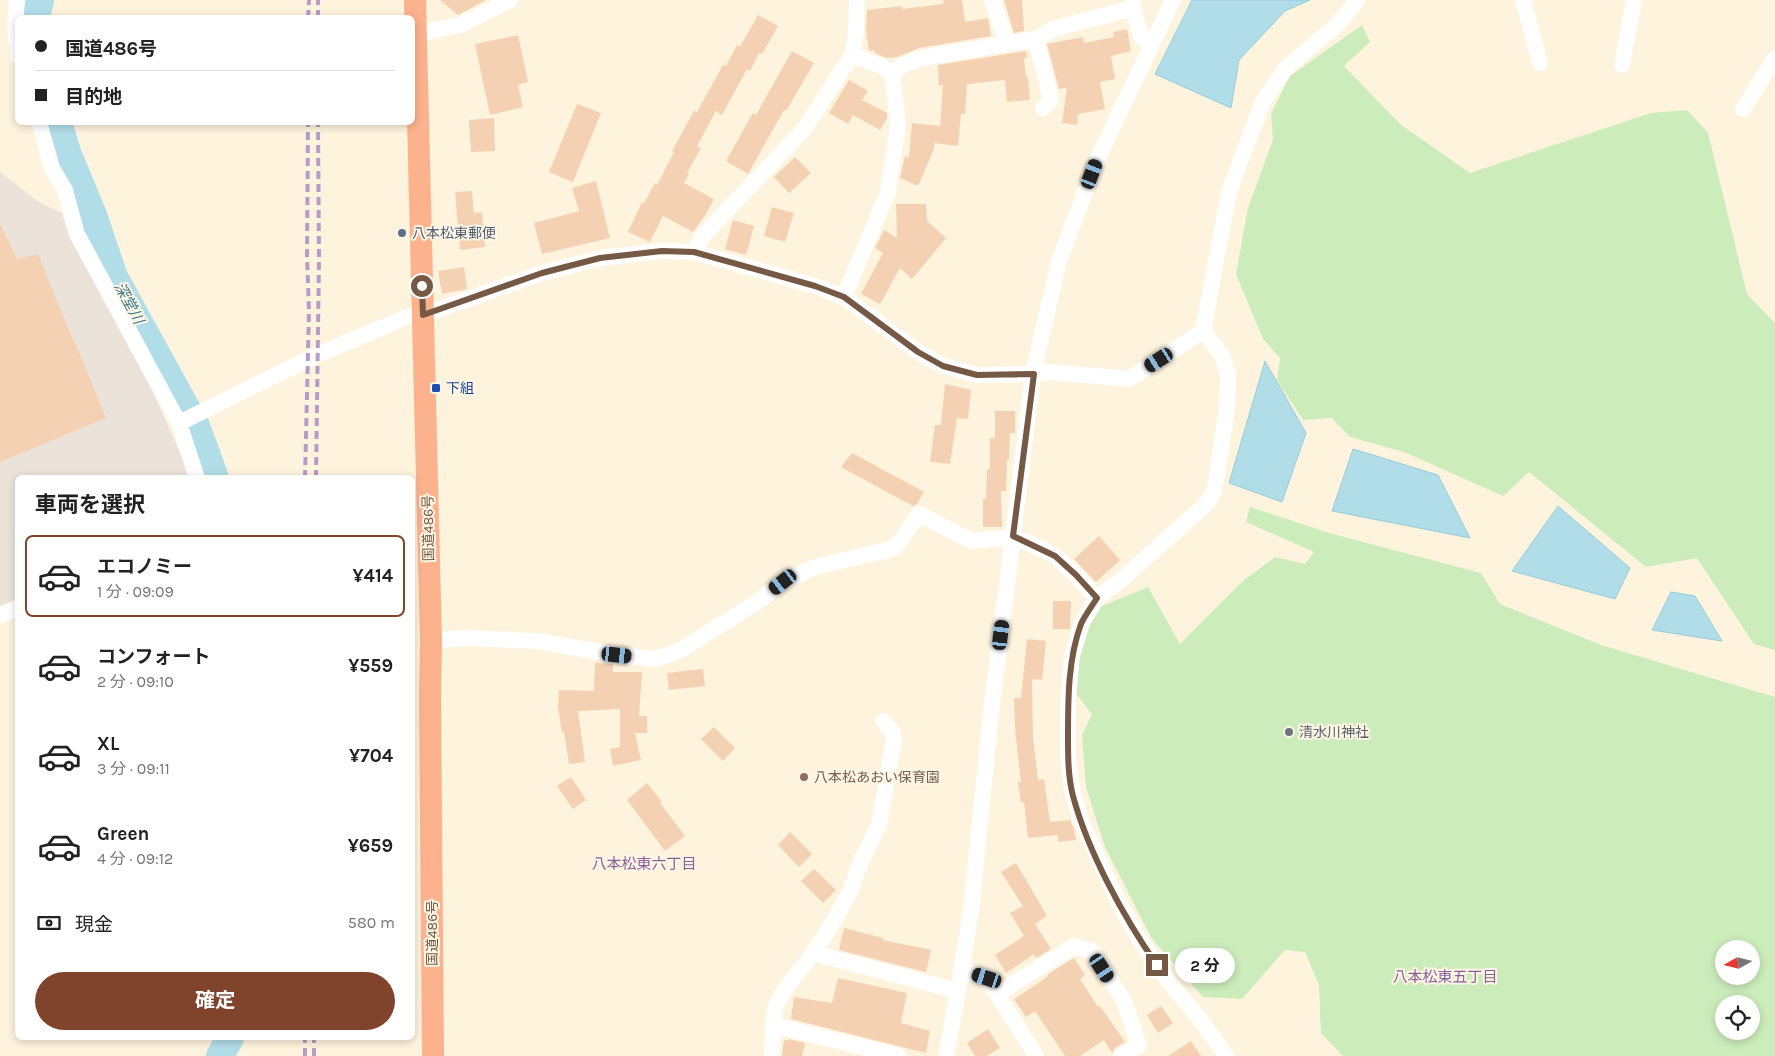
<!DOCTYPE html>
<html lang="ja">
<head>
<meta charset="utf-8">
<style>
	:root { --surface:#fff; --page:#f6f6f6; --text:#222; --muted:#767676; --line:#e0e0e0; --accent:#80442c }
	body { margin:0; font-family:Karla,"Noto Sans JP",sans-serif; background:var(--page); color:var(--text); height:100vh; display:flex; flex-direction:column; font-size:19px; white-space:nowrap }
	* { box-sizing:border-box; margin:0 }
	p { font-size:16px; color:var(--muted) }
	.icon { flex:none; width:28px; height:28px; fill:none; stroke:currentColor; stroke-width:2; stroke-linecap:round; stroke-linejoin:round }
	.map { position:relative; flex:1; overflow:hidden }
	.panel { position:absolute; left:15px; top:475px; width:400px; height:565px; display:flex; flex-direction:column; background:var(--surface); border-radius:8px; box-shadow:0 2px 8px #0003 }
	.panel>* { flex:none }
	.top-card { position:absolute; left:15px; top:15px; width:400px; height:110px; border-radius:8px; box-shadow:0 2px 8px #0003; display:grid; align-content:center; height:110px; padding:0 20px; background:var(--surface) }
	.needle { width:32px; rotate:262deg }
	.buttons { position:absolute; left:1715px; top:940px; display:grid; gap:10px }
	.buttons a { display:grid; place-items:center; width:45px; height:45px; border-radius:50%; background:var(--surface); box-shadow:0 2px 8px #0003; font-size:25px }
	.end { position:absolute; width:22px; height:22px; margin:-11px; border:6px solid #755944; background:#fff; box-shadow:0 0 0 2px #fff }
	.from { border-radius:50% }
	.bubble { position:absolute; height:35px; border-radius:18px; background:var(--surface); box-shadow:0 2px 8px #0003; font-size:16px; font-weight:700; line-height:35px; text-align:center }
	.car { position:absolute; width:15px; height:30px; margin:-15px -8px; border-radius:6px; box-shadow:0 0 4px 1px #0007; background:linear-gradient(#222 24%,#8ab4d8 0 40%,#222 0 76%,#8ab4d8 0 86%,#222 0) }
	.top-card b { display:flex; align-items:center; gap:18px; height:48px; font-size:19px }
	.top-card b+b { border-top:1px solid var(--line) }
	.top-card i { width:12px; height:12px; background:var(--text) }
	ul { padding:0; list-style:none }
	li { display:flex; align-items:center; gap:15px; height:82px; margin:0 10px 8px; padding:0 10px; border:2px solid transparent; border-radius:8px }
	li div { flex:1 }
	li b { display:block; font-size:19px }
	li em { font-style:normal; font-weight:700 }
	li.active { border-color:var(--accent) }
	li>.icon { width:45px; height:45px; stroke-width:1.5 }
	h2 { padding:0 20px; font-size:22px; line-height:60px }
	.pay { display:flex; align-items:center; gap:12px; height:55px; padding:0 20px; font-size:19px }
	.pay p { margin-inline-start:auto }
	.button { display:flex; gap:10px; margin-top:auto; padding:10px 20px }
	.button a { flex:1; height:58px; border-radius:30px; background:var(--accent); color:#fff; font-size:20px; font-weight:700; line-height:58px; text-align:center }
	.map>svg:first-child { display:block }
	.industrial { fill:#ebe3da }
	.green { fill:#ccecbb; fill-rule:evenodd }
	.water { fill:#b1dde8; stroke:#96ccdb }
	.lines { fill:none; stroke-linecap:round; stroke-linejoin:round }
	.river { stroke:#b1dde8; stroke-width:28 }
	.building { fill:#f5d1b3 }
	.minor { stroke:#fff; stroke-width:16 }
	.highway { stroke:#fdb28e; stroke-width:22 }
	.rail { stroke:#b69cc6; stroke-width:4; stroke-dasharray:8 5; stroke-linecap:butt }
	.route { stroke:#755944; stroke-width:6 }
	.service-dot { fill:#5c6f8a; stroke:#fff6e5; stroke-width:2 }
	.transit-dot { fill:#1a4fb4; stroke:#fff6e5; stroke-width:2 }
	.worship-dot { fill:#6b7280; stroke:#fff6e5; stroke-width:2 }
	.education-dot { fill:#8d6e63; stroke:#fff6e5; stroke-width:2 }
	.labels { text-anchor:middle; stroke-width:4; stroke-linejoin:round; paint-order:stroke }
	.service-label { font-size:14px; fill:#4e5e75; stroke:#fff6e5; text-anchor:start }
	.transit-label { font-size:14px; fill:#164399; stroke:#fff6e5; text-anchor:start }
	.street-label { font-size:14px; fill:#755944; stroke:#fff6e5 }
	.worship-label { font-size:14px; fill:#5b616d; stroke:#fff6e5; text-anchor:start }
	.education-label { font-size:14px; fill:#785e54; stroke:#fff6e5; text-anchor:start }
	.water-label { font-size:15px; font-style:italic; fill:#3c798b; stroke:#fff6e5 }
	.neighbourhood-label { font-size:15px; fill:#895f99; stroke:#fff6e5 }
</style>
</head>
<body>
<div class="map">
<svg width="1775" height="1056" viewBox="0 0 1775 1056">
	<rect width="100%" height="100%" fill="#fef3dd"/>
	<path class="industrial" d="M0 172 40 203 62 213 67 230 152 390 182 457 188 477 18 478 17 599 0 606Z"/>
	<path class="green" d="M1362 25 1370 42 1344 66 1400 124 1470 173 1651 113 1687 110 1708 133 1747 294 1775 323V650L1754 644 1697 558 1646 567 1529 472 1503 496 1404 452 1350 437 1332 418 1303 420 1277 380 1280 358 1263 339 1236 274 1248 208 1273 140 1271 114 1290 76Z
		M1250 507 1329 533 1481 573 1500 604 1601 645 1775 697V1056H1343L1321 1033 1319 985 1305 952 1285 950 1242 999 1203 997 1152 939 1105 847 1086 787 1082 735 1092 714 1074 691 1078 655 1095 609 1148 587 1180 644 1243 581 1275 557 1305 564 1314 552 1246 522ZM1724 949H1751V976H1724ZM1724 1004H1751V1031H1724Z"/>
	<path class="water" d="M1192 0H1310L1285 11 1239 60 1231 108 1155 74Z
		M1265 361 1306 433 1282 502 1229 483Z
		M1353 449 1438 475 1470 538 1332 511Z
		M1558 506 1630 568 1615 599 1512 571Z
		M1671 592 1695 596 1722 641 1652 630Z"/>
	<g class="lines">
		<path class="river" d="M36 18 40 0
			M58 122 68 155 93 215 114 277 196 426 215 478
			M220 1056 230 1038"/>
	</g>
	<path class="building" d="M440 0H486L458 15Z
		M943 0H962L965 22 988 18 991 36 919 48 897 57 887 58 875 53V50L869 51 866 31 867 10 902 6V9L944 4Z
		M1004 0H1022L1024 31 1014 33Z
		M758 15 778 26 762 54 759 53 750 71 747 69 722 115 716 111 697 146 701 148 687 173 689 174 684 183 714 199 706 214 693 232 663 216 650 242 628 232 642 202 644 203 655 183 657 185 674 152 672 151 694 111 697 112 723 65 726 66 737 45 740 47Z
		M1127 29 1131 51 1111 56 1115 79 1100 82 1105 109 1078 114 1077 125 1062 123 1067 88 1059 89 1047 44 1083 37 1084 43 1114 37 1113 32Z
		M518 35 528 82 518 85 523 107 490 115 475 44Z
		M792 51 814 63 786 111 784 110 748 174 726 161 753 113 756 115Z
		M1026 51 1027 58H1024L1026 77H1028L1030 100 1007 102 1005 80 967 84 965 114H961L958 146 934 143V149L918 186 900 178 905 156 909 158 912 123 940 126 943 85 939 86 938 65Z
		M849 80 868 91 862 100 887 113V118L880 130 853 115 848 124 829 113Z
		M577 104 601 113 573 182 549 172Z
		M494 118 495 151 471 152 469 120Z
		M795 157 811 173 789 193 774 177Z
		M596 181 610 238 542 254 534 223 579 211 572 188Z
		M472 191 474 213 482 212 485 247 460 250 455 192Z
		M896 204H926L927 221 946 238 912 279 900 268 880 304 861 294 883 253 875 248 884 230 897 238Z
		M772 207 794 213 785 242 764 236Z
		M733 220 754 226 746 255 725 249Z
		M0 224 17 259 38 254 73 340H74L106 418 0 462Z
		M464 267 467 289 442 294 438 271Z
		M945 384 971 390 968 419 957 418 950 464 930 462 935 425H941Z
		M995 411H1015V433H1010L1009 460H1007L1006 491H1001L1002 527H983V499H986L987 469H990V438H995Z
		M852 453 924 492 917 504 913 506 841 467Z
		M1099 536 1120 560 1096 582 1074 559Z
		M1053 601H1071L1070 629H1053Z
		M1027 639 1046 641 1042 680 1032 679 1033 737 1038 780 1044 779 1050 822 1070 820 1074 829 1076 840 1058 842V835L1028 838 1024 802 1021 803 1018 782H1021L1015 729 1014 698H1021Z
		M595 663 613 664V672H642L639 716H647V733H635L641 760 613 766 610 749 620 747V709L578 711 585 762 569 764 564 732 562 733 558 707 559 690 594 691Z
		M703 669 705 686 669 690 667 673Z
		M714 727 735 748 723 761 701 739Z
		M571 777 586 800 573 809 557 786Z
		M647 783 662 802 660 803 685 836 665 851 627 800Z
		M790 832 812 854 799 867 778 845Z
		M1016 863 1047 916 1035 924 1051 949 1036 958 1034 954 1006 973 995 955 1024 936 1010 913 1023 906 1001 872Z
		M814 869 836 890 823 903 801 881Z
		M844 928 883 938V940L931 950 926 972 839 950Z
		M1074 958 1085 975 1080 979 1098 1007 1100 1006 1125 1042 1115 1048 1112 1053 1104 1040 1080 1056H1065L1035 1011 1026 1017 1014 999 1037 984 1048 976V974Z
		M838 978 907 993 901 1023 930 1031 926 1053 791 1019 794 997 832 1003Z
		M1161 1006 1173 1023 1158 1033 1147 1015Z
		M988 1029 1000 1048 987 1056H975L967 1043Z
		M788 1039 805 1043 802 1056H782L784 1040 788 1041Z
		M1191 1041 1201 1056H1168Z"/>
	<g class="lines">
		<path class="minor" d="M17 0 15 28 18 56
			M992 0 1007 43
			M1133 0V8L1141 36 1151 46
			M1523 0 1540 63
			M416 36 435 30 460 25 510 0
			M1036 39 1051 100 1043 108
			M1622 65 1634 0
			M892 73 903 65 921 58 1036 39 1053 29 1133 8
			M1743 109 1775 58
			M39 122 52 168 65 190 77 234 179 423 197 478
			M694 252 702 237 805 128 852 55 856 33 857 0
			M844 297 888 192 898 124 892 73 881 66 852 55
			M1203 331 1222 355 1228 374 1227 408 1216 481 1213 494 1205 505 1121 580 1097 598 1082 623 1072 656 1068 699V759L1073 794 1080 818 1118 901 1140 940 1166 978 1203 1023 1226 1056
			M179 423 317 355 409 316 423 315 542 273 600 258 662 251 694 252 815 286 844 297 918 352 943 366 977 375 1033 374 1052 372 1129 379 1203 331 1229 192 1263 101 1286 68 1338 24 1357 0
			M0 615 18 608
			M431 640 465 638 538 641 617 655 655 659 681 650 760 600 783 582 815 567 895 548 919 514 972 541 1013 537 1036 546 1055 556 1076 575 1097 598
			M813 953 958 991
			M961 970 987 978 1036 1056
			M997 994 1074 946 1092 951 1124 1001 1139 1045 1121 1056
			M773 1025 899 1056
			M772 1056 773 1025 776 1005 787 987 813 953 830 927 851 890 860 864 879 825 894 739 892 731 883 721
			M946 1056 958 991 971 911 991 713 1033 374 1059 261 1099 156 1173 0"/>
		<path class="highway" d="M415 0 431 640 430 699 433 1056"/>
		<path class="rail" d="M308 18 309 0
			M318 18V0
			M305 478 309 311 307 257 308 122
			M316 478 319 258 318 122
			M305 1056V1038
			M314 1056V1038"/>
	</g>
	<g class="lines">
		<path class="route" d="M422 286 423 315 542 273 600 258 662 251 694 252 815 286 844 297 918 352 943 366 977 375 1034 374 1013 536 1055 556 1076 575 1097 598C1092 606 1085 615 1081 624 1068 659 1068 699 1068 736 1068 756 1068 777 1073 796 1088 852 1124 918 1157 965"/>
	</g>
	<circle class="service-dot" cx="402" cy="233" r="5"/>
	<rect class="transit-dot" x="431" y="383" width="10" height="10" rx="2.5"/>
	<circle class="worship-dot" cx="1289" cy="732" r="5"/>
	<circle class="education-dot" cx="804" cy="777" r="5"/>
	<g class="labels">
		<g class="service-label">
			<text x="412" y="238">八本松東郵便</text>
		</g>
		<g class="transit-label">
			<text x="446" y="393">下組</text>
		</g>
		<g class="street-label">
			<text transform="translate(428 528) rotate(-91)" y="5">国道486号</text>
			<text transform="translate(432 933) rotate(-90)" y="5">国道486号</text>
		</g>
		<g class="worship-label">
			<text x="1299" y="737">清水川神社</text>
		</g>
		<g class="education-label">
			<text x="814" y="782">八本松あおい保育園</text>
		</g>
		<g class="water-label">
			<text transform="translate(129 303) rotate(61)" y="5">深堂川</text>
		</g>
		<g class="neighbourhood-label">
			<text x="644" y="869">八本松東六丁目</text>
			<text x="1445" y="982">八本松東五丁目</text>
		</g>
	</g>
</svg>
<div class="buttons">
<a><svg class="needle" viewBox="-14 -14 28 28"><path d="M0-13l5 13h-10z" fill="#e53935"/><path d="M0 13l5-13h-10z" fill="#767676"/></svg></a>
<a><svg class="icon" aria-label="locate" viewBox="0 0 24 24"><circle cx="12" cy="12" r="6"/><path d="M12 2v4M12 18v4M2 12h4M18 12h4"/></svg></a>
</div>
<i class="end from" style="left:422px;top:286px"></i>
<i class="end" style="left:1157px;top:965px"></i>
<div class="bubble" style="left:1175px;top:948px;width:60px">2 分</div>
<i class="car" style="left:1092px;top:174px;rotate:21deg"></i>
<i class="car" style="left:1159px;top:360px;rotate:237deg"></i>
<i class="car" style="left:783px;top:582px;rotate:232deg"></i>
<i class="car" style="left:1001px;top:635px;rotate:7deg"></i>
<i class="car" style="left:617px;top:655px;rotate:96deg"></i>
<i class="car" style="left:1102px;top:968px;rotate:147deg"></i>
<i class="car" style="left:987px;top:978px;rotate:288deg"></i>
<div class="top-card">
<b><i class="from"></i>国道486号</b>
<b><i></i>目的地</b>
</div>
<section class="panel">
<h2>車両を選択</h2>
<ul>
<li class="active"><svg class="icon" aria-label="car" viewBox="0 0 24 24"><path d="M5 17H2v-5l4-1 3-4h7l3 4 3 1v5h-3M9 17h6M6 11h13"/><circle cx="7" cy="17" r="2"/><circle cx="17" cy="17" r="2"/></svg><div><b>エコノミー</b><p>1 分 · 09:09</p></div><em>¥414</em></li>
<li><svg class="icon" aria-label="car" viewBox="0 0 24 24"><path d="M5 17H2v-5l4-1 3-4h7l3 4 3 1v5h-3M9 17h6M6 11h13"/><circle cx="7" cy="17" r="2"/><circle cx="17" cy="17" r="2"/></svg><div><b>コンフォート</b><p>2 分 · 09:10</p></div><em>¥559</em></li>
<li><svg class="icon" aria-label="car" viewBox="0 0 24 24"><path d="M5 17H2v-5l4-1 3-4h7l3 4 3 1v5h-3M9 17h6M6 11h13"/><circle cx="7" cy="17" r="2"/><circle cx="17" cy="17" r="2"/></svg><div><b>XL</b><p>3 分 · 09:11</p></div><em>¥704</em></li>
<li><svg class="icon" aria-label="car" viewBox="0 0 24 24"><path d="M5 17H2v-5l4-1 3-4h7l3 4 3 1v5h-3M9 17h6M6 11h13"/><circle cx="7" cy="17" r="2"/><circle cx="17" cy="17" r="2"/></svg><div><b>Green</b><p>4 分 · 09:12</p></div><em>¥659</em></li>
</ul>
<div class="pay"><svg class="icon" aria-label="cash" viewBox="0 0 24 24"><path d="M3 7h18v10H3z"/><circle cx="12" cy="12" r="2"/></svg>現金<p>580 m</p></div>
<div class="button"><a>確定</a></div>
</section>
</div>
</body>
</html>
